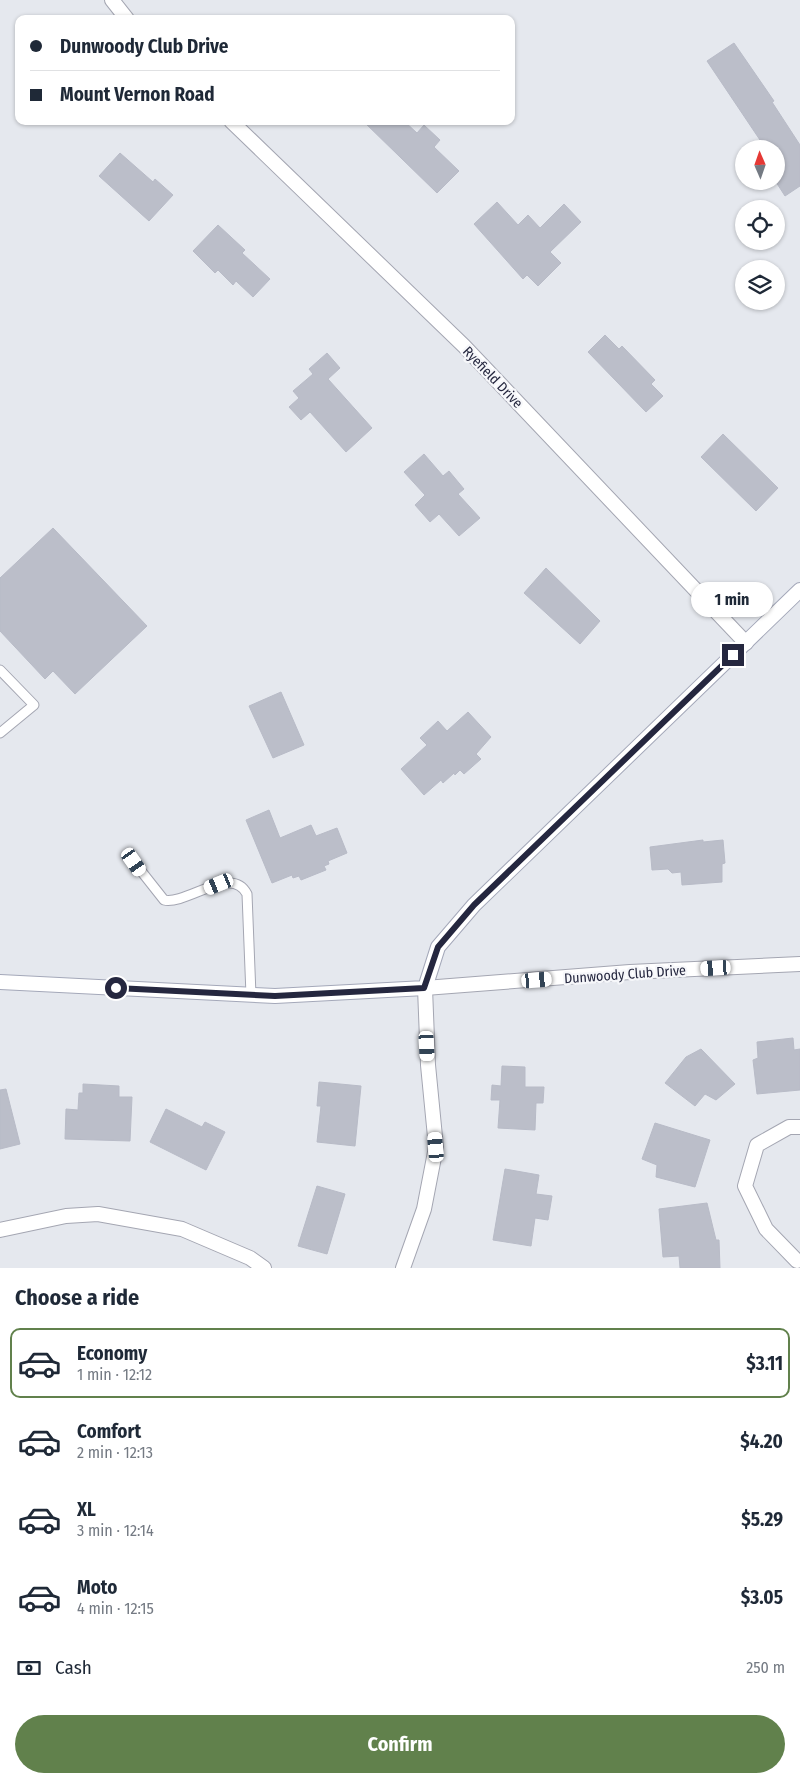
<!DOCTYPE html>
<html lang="en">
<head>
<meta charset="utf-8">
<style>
	:root { --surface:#fff; --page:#f2f2f3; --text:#1f2937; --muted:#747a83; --line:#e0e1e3; --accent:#61814c }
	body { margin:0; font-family:"Fira Sans Condensed",sans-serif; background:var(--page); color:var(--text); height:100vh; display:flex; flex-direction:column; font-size:19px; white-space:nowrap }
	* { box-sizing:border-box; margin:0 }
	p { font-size:16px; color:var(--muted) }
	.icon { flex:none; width:28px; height:28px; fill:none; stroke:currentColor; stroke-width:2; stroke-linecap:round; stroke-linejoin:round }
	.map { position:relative; height:1268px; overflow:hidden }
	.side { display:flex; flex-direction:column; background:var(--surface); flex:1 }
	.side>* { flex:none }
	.guide { position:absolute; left:15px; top:15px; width:500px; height:110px; border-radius:10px; box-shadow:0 1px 4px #0004; display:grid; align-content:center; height:110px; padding:0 15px; background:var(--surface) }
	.needle { width:32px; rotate:358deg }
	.tools { position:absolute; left:735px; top:140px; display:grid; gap:10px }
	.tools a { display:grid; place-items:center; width:50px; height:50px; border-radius:50%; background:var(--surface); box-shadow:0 1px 4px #0004; font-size:25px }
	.end { position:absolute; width:22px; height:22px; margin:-11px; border:6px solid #25273f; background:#fff; box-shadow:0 0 0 2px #fff }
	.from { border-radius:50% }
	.bubble { position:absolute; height:35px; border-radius:18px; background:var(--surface); box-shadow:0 1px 4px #0004; font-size:16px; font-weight:700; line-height:35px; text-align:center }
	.car { position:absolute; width:15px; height:30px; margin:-15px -8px; border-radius:6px; box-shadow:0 0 4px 1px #0007; background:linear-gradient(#fff 24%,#345 0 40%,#fff 0 76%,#345 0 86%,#fff 0) }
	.guide b { display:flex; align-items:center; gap:18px; height:48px; font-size:19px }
	.guide b+b { border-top:1px solid var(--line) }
	.guide i { width:12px; height:12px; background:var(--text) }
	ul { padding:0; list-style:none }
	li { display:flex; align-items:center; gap:15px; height:70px; margin:0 10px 8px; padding:0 5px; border:2px solid transparent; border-radius:10px }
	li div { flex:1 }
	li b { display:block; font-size:19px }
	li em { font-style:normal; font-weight:700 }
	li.current { border-color:var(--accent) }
	li>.icon { width:45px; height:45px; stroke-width:1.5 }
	h2 { padding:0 15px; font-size:22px; line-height:60px }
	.pay { display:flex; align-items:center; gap:12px; height:55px; padding:0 15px; font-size:19px }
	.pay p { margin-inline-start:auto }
	.primary-button { display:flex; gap:10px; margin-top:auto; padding:10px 15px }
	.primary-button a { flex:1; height:58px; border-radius:30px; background:var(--accent); color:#fff; font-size:20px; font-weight:700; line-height:58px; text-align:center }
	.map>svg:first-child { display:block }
	.building { fill:#bbbec9; stroke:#b8bbc7 }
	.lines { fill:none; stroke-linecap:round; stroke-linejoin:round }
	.service-casing { stroke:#a4a6b2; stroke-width:11 }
	.minor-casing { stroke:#a4a6b2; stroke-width:16 }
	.tertiary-casing { stroke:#a4a6b2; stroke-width:16 }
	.secondary-casing { stroke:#a4a8b9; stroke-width:16 }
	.service { stroke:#fff; stroke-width:9 }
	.minor { stroke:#fff; stroke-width:14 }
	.tertiary { stroke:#fff; stroke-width:14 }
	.secondary { stroke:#fff; stroke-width:14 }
	.route { stroke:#25273f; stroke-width:6 }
	.labels { text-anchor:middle; stroke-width:4.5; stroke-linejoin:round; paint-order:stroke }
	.street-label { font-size:14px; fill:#25273f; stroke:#f6f7fa }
</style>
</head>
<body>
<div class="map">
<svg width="800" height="1268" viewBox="0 0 800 1268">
	<rect width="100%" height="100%" fill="#e5e8ee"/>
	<path class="building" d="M734 43 774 101 772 102 800 145V186L785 196 776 182V149H766L707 61Z
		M363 121H404L417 133 424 125 440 140 434 147 459 171 437 193Z
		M120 153 153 182 155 179 173 195 149 221 99 176Z
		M497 202 518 225 528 215 540 228 564 204 581 222 550 252 561 263 538 286 527 275 523 279 474 224Z
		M218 225 245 250 242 253 270 279 253 297 236 281 233 285 218 270 215 273 193 251Z
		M605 335 619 349 622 346 655 380 651 384 663 396 646 412 588 352Z
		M327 353 340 368 328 379 372 428 346 452 310 412 301 420 289 407 299 398 293 391 313 374 309 369Z
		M723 434 778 488 756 511 701 457Z
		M424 454 443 476 449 471 464 489 458 494 480 518 459 536 439 514 430 522 415 505 425 495 404 472Z
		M53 528 147 626 75 694 53 671 45 679 0 631V578Z
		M546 568 600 621 580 644 524 593Z
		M281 692 304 745 273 758 249 706Z
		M468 712 491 737 476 754 481 759 464 774 460 770 455 775 454 773 443 783 441 780 424 795 401 769 427 745 420 738 438 721 447 731Z
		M269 810 280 838 311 825 316 836 337 828 347 853 328 861 329 864 324 866 326 870 301 880 299 876 293 878 292 875 272 883 246 820Z
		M703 840V842L723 840 725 863 722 864V882L682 885 681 872 672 873 668 869 652 870 650 847Z
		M793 1038 794 1050 800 1049V1090L757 1094 753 1060 758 1058 757 1042Z
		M701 1049 735 1084 716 1100 705 1094 695 1106 665 1083 686 1057Z
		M502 1066 525 1067V1087H544L543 1103H536L535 1130 498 1128 500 1100H491L492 1085 501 1086Z
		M319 1082 361 1086 355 1146 317 1142 321 1106H317Z
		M83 1084 119 1086V1097H132L130 1141 65 1139 66 1109 78 1110 79 1093H83Z
		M6 1089 20 1144 0 1149V1090Z
		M166 1109 202 1127 205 1122 225 1132 206 1170 150 1142Z
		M655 1123 710 1140 695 1187 656 1177 657 1165 642 1159Z
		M505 1169 539 1175 536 1194 552 1196 548 1220 535 1218 531 1246 493 1240Z
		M317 1186 345 1194 327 1254 298 1246Z
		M707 1203 716 1240H719L720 1268H680L679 1256 663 1257 659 1209Z"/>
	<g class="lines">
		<defs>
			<path id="service" d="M0 670 34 705 0 733
				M134 862 164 900C187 905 232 864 247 894L251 995"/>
			<path id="minor" d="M112 0 127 19
				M231 121 464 346 746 643
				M0 1230 66 1216 98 1214 182 1229 250 1258 264 1268
				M797 1261 766 1229 745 1186 757 1145 789 1127H800
				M403 1268 424 1209 436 1147 428 1065 425 988"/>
			<path id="tertiary" d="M425 988 630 972 800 964"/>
			<path id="secondary" d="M0 982 275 996 425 988 438 947 474 905 800 590"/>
		</defs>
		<use href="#service" class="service-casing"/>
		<use href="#minor" class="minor-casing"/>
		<use href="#tertiary" class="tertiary-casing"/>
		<use href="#secondary" class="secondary-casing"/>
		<use href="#service" class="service"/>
		<use href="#minor" class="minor"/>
		<use href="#tertiary" class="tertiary"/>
		<use href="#secondary" class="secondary"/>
	</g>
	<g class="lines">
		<path class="route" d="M116 988 275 996 424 988 438 947 474 905 733 655"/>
	</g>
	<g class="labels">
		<g class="street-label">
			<text transform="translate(493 377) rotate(46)" y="5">Ryefield Drive</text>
			<text transform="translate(625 974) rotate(-4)" y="5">Dunwoody Club Drive</text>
		</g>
	</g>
</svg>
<div class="tools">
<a><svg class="needle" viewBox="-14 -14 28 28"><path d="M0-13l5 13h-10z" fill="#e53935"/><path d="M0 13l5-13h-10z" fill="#747a83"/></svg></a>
<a><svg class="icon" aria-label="locate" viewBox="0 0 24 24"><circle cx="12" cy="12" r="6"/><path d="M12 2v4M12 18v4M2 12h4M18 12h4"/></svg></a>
<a><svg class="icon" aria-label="layers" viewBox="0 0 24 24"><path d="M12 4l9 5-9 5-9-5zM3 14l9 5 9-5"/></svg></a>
</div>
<i class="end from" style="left:116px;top:988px"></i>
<i class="end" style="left:733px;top:655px"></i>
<div class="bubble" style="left:691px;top:582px;width:82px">1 min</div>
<i class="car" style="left:134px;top:862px;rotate:145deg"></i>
<i class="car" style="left:219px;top:884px;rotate:248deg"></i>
<i class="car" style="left:716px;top:968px;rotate:267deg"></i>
<i class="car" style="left:537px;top:980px;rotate:85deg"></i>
<i class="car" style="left:427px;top:1046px;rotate:177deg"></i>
<i class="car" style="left:436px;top:1147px;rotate:355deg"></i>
<div class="guide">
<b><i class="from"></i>Dunwoody Club Drive</b>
<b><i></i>Mount Vernon Road</b>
</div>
</div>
<section class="side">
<h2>Choose a ride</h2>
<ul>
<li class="current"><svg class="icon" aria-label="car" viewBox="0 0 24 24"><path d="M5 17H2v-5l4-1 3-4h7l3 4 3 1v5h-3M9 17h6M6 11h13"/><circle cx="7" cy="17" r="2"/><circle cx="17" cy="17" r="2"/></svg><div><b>Economy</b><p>1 min · 12:12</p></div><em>$3.11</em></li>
<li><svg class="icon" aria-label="car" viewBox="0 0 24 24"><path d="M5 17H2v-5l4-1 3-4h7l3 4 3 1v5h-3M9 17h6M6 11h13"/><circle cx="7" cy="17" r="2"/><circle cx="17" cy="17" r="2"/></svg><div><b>Comfort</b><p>2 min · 12:13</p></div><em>$4.20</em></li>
<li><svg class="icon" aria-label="car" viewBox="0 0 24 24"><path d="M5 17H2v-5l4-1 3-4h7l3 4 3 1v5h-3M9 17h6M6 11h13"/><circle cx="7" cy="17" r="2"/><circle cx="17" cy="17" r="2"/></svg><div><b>XL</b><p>3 min · 12:14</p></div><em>$5.29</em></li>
<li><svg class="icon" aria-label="car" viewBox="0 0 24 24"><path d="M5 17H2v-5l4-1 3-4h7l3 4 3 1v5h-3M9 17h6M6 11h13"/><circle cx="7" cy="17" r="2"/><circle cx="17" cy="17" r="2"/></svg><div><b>Moto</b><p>4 min · 12:15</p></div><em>$3.05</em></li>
</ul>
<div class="pay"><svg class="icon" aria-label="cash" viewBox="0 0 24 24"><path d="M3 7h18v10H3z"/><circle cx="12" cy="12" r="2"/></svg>Cash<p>250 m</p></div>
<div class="primary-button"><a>Confirm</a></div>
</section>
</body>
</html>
